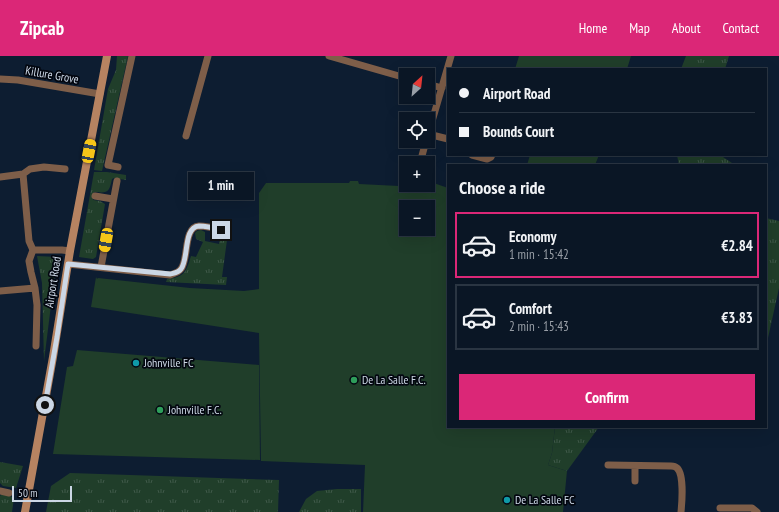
<!DOCTYPE html>
<html lang="en">
<head>
<meta charset="utf-8">
<style>
	:root { --surface:#0a1625; --page:#182332; --text:#f1f3f6; --muted:#999fa7; --line:#2a3542; --accent:#db2777 }
	body { margin:0; font-family:"PT Sans Narrow",sans-serif; background:var(--page); color:var(--text); height:100vh; display:flex; flex-direction:column; font-size:15px; white-space:nowrap }
	* { box-sizing:border-box; margin:0 }
	p { font-size:13px; color:var(--muted) }
	.icon { flex:none; width:22px; height:22px; fill:none; stroke:currentColor; stroke-width:2; stroke-linecap:round; stroke-linejoin:round }
	.map { position:relative; flex:1; overflow:hidden }
	.details { position:absolute; left:447px; top:108px; width:320px; height:264px; display:flex; flex-direction:column; background:var(--surface); border-radius:0px; box-shadow:0 4px 16px #0002,0 0 0 1px var(--line) }
	.details>* { flex:none }
	.banner { position:absolute; left:447px; top:12px; width:320px; height:88px; border-radius:0px; box-shadow:0 4px 16px #0002,0 0 0 1px var(--line); display:grid; align-content:center; height:88px; padding:0 12px; background:var(--surface) }
	.needle { width:26px; rotate:27deg }
	.tools { position:absolute; left:399px; top:12px; display:grid; gap:8px }
	.tools a { display:grid; place-items:center; width:36px; height:36px; border-radius:0px; background:var(--surface); box-shadow:0 4px 16px #0002,0 0 0 1px var(--line); font-size:20px }
	.scale { position:absolute; left:12px; bottom:10px; width:60px; box-sizing:border-box; padding-left:4px; border:2px solid #ccd7e5; border-top:0; font-size:11px; line-height:14px; white-space:nowrap; color:#ccd7e5; -webkit-text-stroke:3px #030710; paint-order:stroke }
	.end { position:absolute; width:18px; height:18px; margin:-9px; border:5px solid #ccd7e5; background:#111; box-shadow:0 0 0 2px #111 }
	.from { border-radius:50% }
	.bubble { position:absolute; height:28px; border-radius:0px; background:var(--surface); box-shadow:0 4px 16px #0002,0 0 0 1px var(--line); font-size:13px; font-weight:600; line-height:28px; text-align:center }
	.car { position:absolute; width:12px; height:24px; margin:-12px -6px; border-radius:5px; box-shadow:0 0 3px 1px #0007; background:linear-gradient(#f5c518 24%,#345 0 40%,#f5c518 0 76%,#345 0 86%,#f5c518 0) }
	.banner b { display:flex; align-items:center; gap:14px; height:38px; font-size:15px }
	.banner b+b { border-top:1px solid var(--line) }
	.banner i { width:10px; height:10px; background:var(--text) }
	ul { padding:0; list-style:none }
	li { display:flex; align-items:center; gap:12px; height:66px; margin:0 8px 6px; padding:0 4px; border:2px solid var(--line); border-radius:0px }
	li div { flex:1 }
	li b { display:block; font-size:15px }
	li em { font-style:normal; font-weight:600 }
	li.active { border-color:var(--accent) }
	li>.icon { width:36px; height:36px; stroke-width:1.5 }
	h2 { padding:0 12px; font-size:18px; line-height:48px }
	.cta { display:flex; gap:8px; margin-top:auto; padding:8px 12px }
	.cta a { flex:1; height:46px; border-radius:0px; background:var(--accent); color:#fff; font-size:16px; font-weight:600; line-height:46px; text-align:center }
	header { display:flex; align-items:center; gap:24px; box-sizing:border-box; height:56px; padding:0 20px; background:var(--accent); color:#fff }
	header strong { font-size:19px }
	nav { display:flex; gap:22px; margin-inline-start:auto; font-size:14px }
	.map>svg:first-child { display:block }
	.grass { fill:url(#grass-tufts) }
	.garden { fill:#203e2a; fill-rule:evenodd }
	.lines { fill:none; stroke-linecap:round; stroke-linejoin:round }
	.street { stroke:#7e5e49; stroke-width:7 }
	.secondary { stroke:#b68361; stroke-width:8 }
	.route { stroke:#ccd7e5; stroke-width:5 }
	.culture-dot { fill:#0f9aa8; stroke:#030710; stroke-width:1.5 }
	.leisure-dot { fill:#2e9e5b; stroke:#030710; stroke-width:1.5 }
	.labels { text-anchor:middle; stroke-width:3.5; stroke-linejoin:round; paint-order:stroke }
	.street-label { font-size:12px; fill:#ccd7e5; stroke:#030710 }
	.poi-label { font-size:12px; fill:#ccd7e5; stroke:#030710; text-anchor:start }
</style>
</head>
<body>
<header>
<strong>Zipcab</strong>
<nav><a>Home</a><a>Map</a><a>About</a><a>Contact</a></nav>
</header>
<div class="map">
<svg width="779" height="456" viewBox="0 0 779 456">
	<defs>
		<pattern id="grass-tufts" width="24" height="20" patternUnits="userSpaceOnUse"><rect width="24" height="20" fill="#203e2a"/><path d="M3 7l-1-3M5 7V3M7 7l1-3M15 17l-1-3M17 17v-4M19 17l1-3" fill="none" stroke="#3f5949"/></pattern>
	</defs>
	<rect width="100%" height="100%" fill="#0d1d31"/>
	<path class="grass" d="M117 0H128L102 115 94 114 108 33 116 14Z
		M686 0H729L725 13H681Z
		M677 99H720L735 109H679Z
		M94 116H107L126 119V124L114 122 112 123C109 137 108 137 94 136L93 144 100 145 105 148 96 201 93 203 79 201Z
		M766 162 779 165V232L766 291Z
		M201 174 205 176V185L219 188 220 183 227 184 222 221H227L226 229 166 226 167 223C185 221 186 216 191 200L196 201 203 186 196 183 195 177 197 175Z
		M37 200 57 201 44 305 42 227Z
		M555 371H599L567 415 548 409 552 397Z
		M0 406 23 410 16 432 3 430 0 427Z
		M70 417 279 424 278 456H46L51 430Z
		M337 433H361V456H299L306 443 317 435Z
		M2 438 8 439 14 442 12 456H0V440Z"/>
	<path class="garden" d="M519 0H631L627 13H515Z
		M530 99H599L595 109H527Z
		M350 125H358L359 128 419 131 420 129H428V125L448 132V371H555L552 397 548 409 567 415 563 456H363L365 409 261 405 259 277 91 251 96 221 97 223 98 222 190 232 244 235 259 233V137L266 127H349ZM406 151H428V173H406Z
		M77 294 259 309 260 404 53 398 67 311 73 310Z"/>
	<g class="lines">
		<path class="street" d="M329 0 406 22
			M0 23 18 24 100 38
			M428 28 442 32
			M428 78 448 83
			M428 79 451 0
			M186 80 208 0
			M472 99 487 103 491 101 492 99
			M420 107 426 85
			M118 111 108 109 132 0
			M23 118 29 185 33 194
			M0 121 23 118 30 113 44 111 65 113
			M95 140 113 143
			M33 194 29 205 31 216 35 232 37 249 36 290
			M33 194H62L70 195
			M68 208 170 219C175 217 178 217 181 213 189 203 183 171 199 170 206 170 214 172 221 174
			M101 211 117 125
			M0 235 35 232
			M608 409 671 410C674 410 675 410 677 412 684 418 682 446 681 456
			M635 410V425
			M0 435 9 437
			M720 452H752L757 456"/>
		<path class="secondary" d="M25 456 53 301 70 195 107 0"/>
	</g>
	<g class="lines">
		<path class="route" d="M45 349 57 281 68 208 170 218C175 217 178 217 181 213 189 203 183 171 199 170 206 170 214 172 221 174"/>
	</g>
	<g class="culture-dot">
		<circle cx="136" cy="307" r="4"/>
		<circle cx="507" cy="444" r="4"/>
	</g>
	<g class="leisure-dot">
		<circle cx="354" cy="324" r="4"/>
		<circle cx="160" cy="354" r="4"/>
	</g>
	<g class="labels">
		<g class="street-label">
			<text transform="translate(52 19) rotate(10)" y="4">Killure Grove</text>
			<text transform="translate(53 226) rotate(-81)" y="4">Airport Road</text>
		</g>
		<g class="poi-label">
			<text x="144" y="311">Johnville FC</text>
			<text x="362" y="328">De La Salle F.C.</text>
			<text x="168" y="358">Johnville F.C.</text>
			<text x="515" y="448">De La Salle FC</text>
		</g>
	</g>
</svg>
<div class="tools">
<a><svg class="needle" viewBox="-14 -14 28 28"><path d="M0-13l5 13h-10z" fill="#e53935"/><path d="M0 13l5-13h-10z" fill="#999fa7"/></svg></a>
<a><svg class="icon" aria-label="locate" viewBox="0 0 24 24"><circle cx="12" cy="12" r="6"/><path d="M12 2v4M12 18v4M2 12h4M18 12h4"/></svg></a>
<a>+</a>
<a>−</a>
</div>
<div class="scale">50 m</div>
<i class="end from" style="left:45px;top:349px"></i>
<i class="end" style="left:221px;top:174px"></i>
<div class="bubble" style="left:188px;top:116px;width:66px">1 min</div>
<i class="car" style="left:89px;top:95px;rotate:11deg"></i>
<i class="car" style="left:106px;top:184px;rotate:190deg"></i>
<div class="banner">
<b><i class="from"></i>Airport Road</b>
<b><i></i>Bounds Court</b>
</div>
<section class="details">
<h2>Choose a ride</h2>
<ul>
<li class="active"><svg class="icon" aria-label="car" viewBox="0 0 24 24"><path d="M5 17H2v-5l4-1 3-4h7l3 4 3 1v5h-3M9 17h6M6 11h13"/><circle cx="7" cy="17" r="2"/><circle cx="17" cy="17" r="2"/></svg><div><b>Economy</b><p>1 min · 15:42</p></div><em>€2.84</em></li>
<li><svg class="icon" aria-label="car" viewBox="0 0 24 24"><path d="M5 17H2v-5l4-1 3-4h7l3 4 3 1v5h-3M9 17h6M6 11h13"/><circle cx="7" cy="17" r="2"/><circle cx="17" cy="17" r="2"/></svg><div><b>Comfort</b><p>2 min · 15:43</p></div><em>€3.83</em></li>
</ul>
<div class="cta"><a>Confirm</a></div>
</section>
</div>
</body>
</html>
